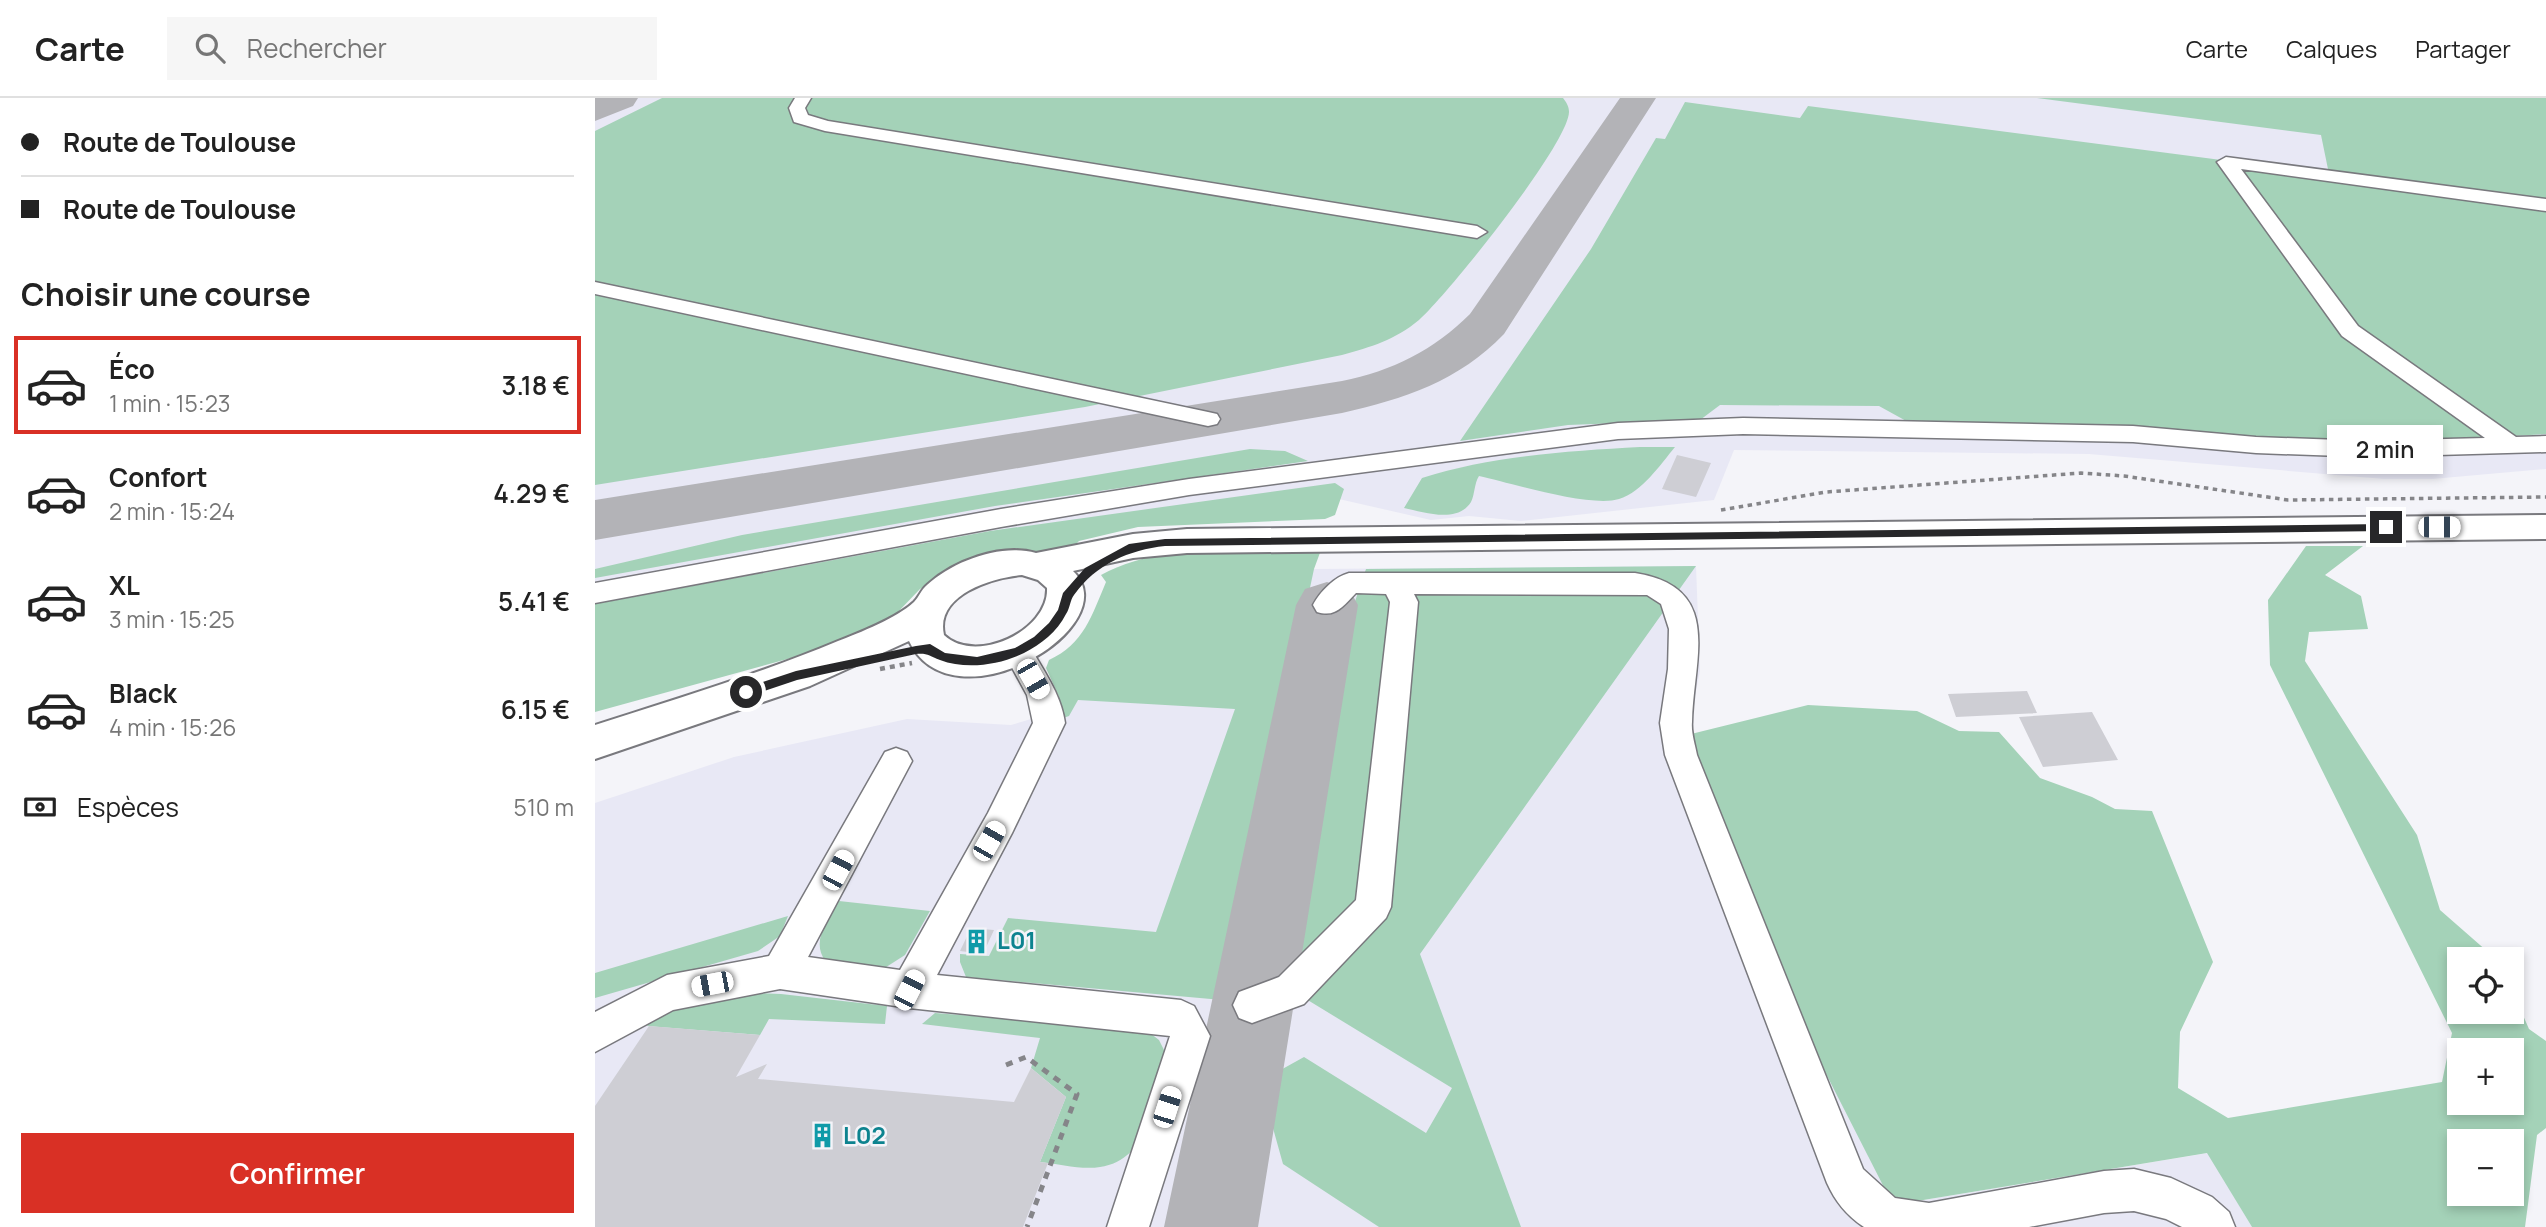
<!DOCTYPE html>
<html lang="fr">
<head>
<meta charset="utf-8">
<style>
	:root { --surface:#fff; --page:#f6f6f6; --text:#222; --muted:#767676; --line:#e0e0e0; --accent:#d93025 }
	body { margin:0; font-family:Manrope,sans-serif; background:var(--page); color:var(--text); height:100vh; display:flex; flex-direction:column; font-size:26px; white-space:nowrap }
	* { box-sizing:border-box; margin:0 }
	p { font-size:23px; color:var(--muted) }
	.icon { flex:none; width:38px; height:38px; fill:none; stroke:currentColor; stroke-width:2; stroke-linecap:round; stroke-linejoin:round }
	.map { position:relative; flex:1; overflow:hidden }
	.sheet { display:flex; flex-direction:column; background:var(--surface); width:595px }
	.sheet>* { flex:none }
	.banner { display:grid; align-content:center; height:154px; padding:0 21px; background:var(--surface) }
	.tools { position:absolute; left:1852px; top:849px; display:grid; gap:14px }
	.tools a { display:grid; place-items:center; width:77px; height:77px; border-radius:0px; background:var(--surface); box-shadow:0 4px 10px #0003; font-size:35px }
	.end { position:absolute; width:32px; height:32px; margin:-16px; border:9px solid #272729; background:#fff; box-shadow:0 0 0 4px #fff }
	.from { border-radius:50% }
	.bubble { position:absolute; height:49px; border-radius:0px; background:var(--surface); box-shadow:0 4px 10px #0003; font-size:23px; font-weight:600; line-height:49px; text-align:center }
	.car { position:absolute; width:21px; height:42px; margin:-21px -10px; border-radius:9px; box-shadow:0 0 5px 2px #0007; background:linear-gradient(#fff 24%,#345 0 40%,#fff 0 76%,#345 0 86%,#fff 0) }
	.banner b { display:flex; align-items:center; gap:24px; height:66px; font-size:26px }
	.banner b+b { border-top:2px solid var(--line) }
	.banner i { width:18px; height:18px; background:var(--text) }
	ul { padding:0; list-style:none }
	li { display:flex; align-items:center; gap:21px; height:98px; margin:0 14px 10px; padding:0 7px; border:4px solid transparent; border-radius:0px }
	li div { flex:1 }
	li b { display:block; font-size:26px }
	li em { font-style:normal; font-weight:600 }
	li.active { border-color:var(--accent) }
	li>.icon { width:63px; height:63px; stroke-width:1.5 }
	h2 { padding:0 21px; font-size:32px; line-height:84px }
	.pay { display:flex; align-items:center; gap:18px; height:77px; padding:0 21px; font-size:26px }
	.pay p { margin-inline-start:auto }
	.cta { display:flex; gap:14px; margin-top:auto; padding:14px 21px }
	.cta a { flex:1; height:80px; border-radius:0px; background:var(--accent); color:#fff; font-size:28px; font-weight:600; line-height:80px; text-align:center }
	header { display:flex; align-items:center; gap:42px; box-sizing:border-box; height:98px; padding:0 35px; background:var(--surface); border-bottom:2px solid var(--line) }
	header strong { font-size:33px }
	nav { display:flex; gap:38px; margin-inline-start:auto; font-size:24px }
	.search { width:490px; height:63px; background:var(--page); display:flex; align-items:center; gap:18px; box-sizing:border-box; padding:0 24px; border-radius:0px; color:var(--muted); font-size:26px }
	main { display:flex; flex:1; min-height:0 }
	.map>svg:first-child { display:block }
	.built { fill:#e8e8f5 }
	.green { fill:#a4d2b8; fill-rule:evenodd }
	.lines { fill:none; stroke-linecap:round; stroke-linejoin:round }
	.taxiway { fill:#b3b3b7; fill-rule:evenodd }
	.building { fill:#ceced4 }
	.minor-casing { stroke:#79797e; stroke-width:3 }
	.major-casing { stroke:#79797e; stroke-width:4 }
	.path-far2 { stroke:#858589; stroke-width:3.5; stroke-dasharray:4.5 4.5; stroke-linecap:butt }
	.path-far1 { stroke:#858589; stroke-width:4.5; stroke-dasharray:5 5; stroke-linecap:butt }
	.path { stroke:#858589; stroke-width:5; stroke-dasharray:7 7; stroke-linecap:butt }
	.minor { fill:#fff; fill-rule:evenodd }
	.major { fill:#fff; fill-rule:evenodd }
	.route { fill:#272729 }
	.labels { text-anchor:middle; stroke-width:5; stroke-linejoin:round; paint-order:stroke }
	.near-culture-label { font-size:24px; font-weight:bold; fill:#0d838f; stroke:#f4f4f9; text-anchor:start }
</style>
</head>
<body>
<header>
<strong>Carte</strong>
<div class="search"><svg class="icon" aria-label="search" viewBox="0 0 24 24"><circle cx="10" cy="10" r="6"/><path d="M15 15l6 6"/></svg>Rechercher</div>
<nav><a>Carte</a><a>Calques</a><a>Partager</a></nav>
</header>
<main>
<section class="sheet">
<div class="banner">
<b><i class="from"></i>Route de Toulouse</b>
<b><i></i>Route de Toulouse</b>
</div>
<h2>Choisir une course</h2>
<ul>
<li class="active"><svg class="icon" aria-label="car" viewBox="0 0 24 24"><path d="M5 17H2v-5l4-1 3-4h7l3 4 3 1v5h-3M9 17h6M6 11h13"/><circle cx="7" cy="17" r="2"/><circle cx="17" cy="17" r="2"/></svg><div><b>Éco</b><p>1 min · 15:23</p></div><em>3.18 €</em></li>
<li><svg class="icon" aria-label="car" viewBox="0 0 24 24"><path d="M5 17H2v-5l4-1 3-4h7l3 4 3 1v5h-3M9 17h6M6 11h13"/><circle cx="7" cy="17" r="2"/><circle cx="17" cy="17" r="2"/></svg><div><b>Confort</b><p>2 min · 15:24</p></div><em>4.29 €</em></li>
<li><svg class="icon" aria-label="car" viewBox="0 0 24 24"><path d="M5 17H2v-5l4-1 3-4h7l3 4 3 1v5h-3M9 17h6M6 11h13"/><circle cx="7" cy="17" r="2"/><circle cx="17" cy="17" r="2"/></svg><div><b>XL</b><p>3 min · 15:25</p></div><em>5.41 €</em></li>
<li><svg class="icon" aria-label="car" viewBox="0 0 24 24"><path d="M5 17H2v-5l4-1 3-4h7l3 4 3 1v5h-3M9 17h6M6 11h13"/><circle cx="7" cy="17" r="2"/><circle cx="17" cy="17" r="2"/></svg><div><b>Black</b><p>4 min · 15:26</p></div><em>6.15 €</em></li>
</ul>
<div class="pay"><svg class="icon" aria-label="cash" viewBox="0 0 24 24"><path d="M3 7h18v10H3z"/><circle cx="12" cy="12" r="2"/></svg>Espèces<p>510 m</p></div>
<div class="cta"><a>Confirmer</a></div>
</section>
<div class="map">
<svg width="1951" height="1129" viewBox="0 0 1951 1129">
	<rect width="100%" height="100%" fill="#f4f4f9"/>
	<path class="built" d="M0 0H1951V371L1837 381H1789L1494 356 1139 352 1119 402 926 423 874 418 836 422 713 394 587 412 0 575Z
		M1101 468 1105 573 1092 638 1298 1107 1613 1055 1657 1129H0V705L139 659 312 621 416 627 436 621 454 614 719 471Z"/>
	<path class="green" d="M67 0H968C971 4 974 8 974 14 973 47 852 197 824 222 800 242 776 249 747 257L490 309 0 387V33Z
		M1442 0H1951V336L1796 346 1613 337 1498 327 1313 324 1284 308 1125 307 1105 322 973 327 865 343 996 151 1061 40 1070 41 1090 4 1205 20 1213 8 1734 76 1726 37Z
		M1045 349H1080C1065 367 1047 394 1024 401 996 410 916 385 884 378 879 386 880 396 876 404 862 426 829 414 809 410L827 380C895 358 973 353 1045 349Z
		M655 351 690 353 713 363 400 408 0 480V471L147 437Z
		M740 385 749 391 740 417 730 421 543 429 484 443 477 450 359 472 325 491 301 516 236 549 0 614V506L395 433Z
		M1711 448H1768L1730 477 1766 498 1773 531 1714 534 1710 563 1822 737 1845 812 1901 861H1864V914H1916V890L1934 931 1951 943V1030L1942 1037 1930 1129H1657L1612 1055 1298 1107 1224 962 1092 637 1213 607 1322 613 1364 633 1404 634 1445 680 1497 699 1520 711 1557 713 1618 864 1585 934 1583 990 1633 1020 1847 984 1857 935 1675 567 1673 502ZM1864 952H1916V1004H1864ZM1864 1043H1916V1096H1864Z
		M726 452 719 471 627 902 371 879 365 864V856L394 858 413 820 561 834 640 611 483 602 474 618 465 621 464 599 451 570 454 562C489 546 497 517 511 484L506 477C569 443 656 453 726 452Z
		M1101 468 825 856 926 1129H784L688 1066 676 1023 682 974 709 959 831 1035 857 990 711 901 699 872 753 524 771 471Z
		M244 803 335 813 310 857 285 873 231 864C215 843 233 823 244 803Z
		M193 818 185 838 163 853 0 900V875Z
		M133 894 186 896 292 908 290 926 174 921 165 937 52 928 64 913Z
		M340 915 551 932 564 942 573 960C561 1000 555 1062 505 1069 487 1072 464 1066 445 1064L471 999 436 970 445 940 327 926Z"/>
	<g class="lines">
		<path class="taxiway" d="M0 0H43L38 8 0 23Z
			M1025 0H1061L909 236C864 283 809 301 747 315L0 442V402L747 283C797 273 839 252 875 216Z
			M732 484 754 491 763 507 663 1129H569L701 507 710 491Z"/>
	</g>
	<path class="building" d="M1082 357 1116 365 1101 399 1067 391Z
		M1432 593 1442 615 1361 619 1353 596Z
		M1497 614 1523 662 1448 669 1424 619Z
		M376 830 399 832 388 856 365 853Z
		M54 928 165 937 141 979 172 966 163 981 419 1004 436 970 471 999 445 1064 453 1065 428 1129H0V1008Z"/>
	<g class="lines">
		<defs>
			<path id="minor" d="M200 0H216L210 10 213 17 233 23 882 128 892 134 882 140 230 33 199 24 194 10Z
				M1631 59 1951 101V113L1646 71 1763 228 1921 339 1951 338V354L1773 359 1661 355 1538 344 1148 336 1023 341 594 397 406 429 0 505V485L406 411 594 381 1023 325 1148 320 1538 328 1661 339 1773 343 1890 340 1747 238 1622 64Z
				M0 184 613 314 622 316 625 321 622 326 613 328 0 196Z
				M754 475H1040C1130 489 1098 561 1097 624 1096 635 1100 646 1102 657L1268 1071 1300 1100 1334 1105 1509 1073 1539 1071 1576 1080 1617 1099 1634 1114 1640 1129H1587L1571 1121 1539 1113 1509 1115 1434 1129H1269C1252 1118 1240 1103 1232 1085L1070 657 1065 625 1073 571 1074 531 1066 506 1052 497 819 496 823 504 796 809 791 820 709 906 657 925 644 920 638 907 644 894 684 879 761 802 795 504 791 496 761 495C748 508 741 520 722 514L718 507C725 494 739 479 754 475Z
				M423 542 433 545C447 571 466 595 470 625L417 735 342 877 586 902 599 908 615 938 554 1129H512L575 938 314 910 185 891 78 912 0 954V914L72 877 174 858 290 654 301 650 312 654 317 663 213 859 305 872 393 715 438 625 432 597 408 553 413 545Z"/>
			<path id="major" d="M1951 417V441L592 455 538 460 478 473C535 528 357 634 314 543L215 588 0 661V627C81 601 164 576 243 543 264 535 302 520 319 504 324 499 326 492 332 487 358 463 406 445 441 455L538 436 592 431ZM427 477 443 482 452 490C454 533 380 567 349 537 340 497 396 480 427 477Z"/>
		</defs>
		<use href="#minor" class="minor-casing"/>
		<use href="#major" class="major-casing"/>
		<path class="path-far2" d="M1126 412 1231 394 1486 375 1529 378 1693 402 1951 399"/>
		<path class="path-far1" d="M285 571 317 565"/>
		<path class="path" d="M411 967 431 959 482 996 432 1129"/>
		<use href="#minor" class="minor"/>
		<use href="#major" class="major"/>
	</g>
	<path class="route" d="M1791 426 1796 429 1791 433 570 448C534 452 501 466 479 497 475 502 475 510 471 516 462 534 446 546 429 555 405 567 371 572 345 562 334 558 333 555 321 556L202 582 151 599 145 594 147 591 201 573 321 548 335 546 350 555 382 559 420 550 439 539 454 525 463 512 468 495 490 470 534 446 570 441Z"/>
	<defs>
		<symbol id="building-bare" viewBox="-9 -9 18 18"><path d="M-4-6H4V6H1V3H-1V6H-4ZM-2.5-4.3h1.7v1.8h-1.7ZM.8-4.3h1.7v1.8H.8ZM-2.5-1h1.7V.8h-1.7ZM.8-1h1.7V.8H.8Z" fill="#0f9aa8" stroke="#f4f4f9" stroke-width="2.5" paint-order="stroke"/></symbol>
	</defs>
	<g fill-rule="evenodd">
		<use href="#building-bare" x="364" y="826" width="35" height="35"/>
		<use href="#building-bare" x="210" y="1020" width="35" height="35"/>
	</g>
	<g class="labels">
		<g class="near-culture-label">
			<text x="402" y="851">L01</text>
			<text x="248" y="1046">L02</text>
		</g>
	</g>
</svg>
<div class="tools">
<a><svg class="icon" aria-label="locate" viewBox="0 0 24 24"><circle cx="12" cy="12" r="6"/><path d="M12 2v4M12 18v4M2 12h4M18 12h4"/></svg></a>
<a>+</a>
<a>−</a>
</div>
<i class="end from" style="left:151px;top:594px"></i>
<i class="end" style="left:1791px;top:429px"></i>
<div class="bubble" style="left:1732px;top:327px;width:116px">2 min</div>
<i class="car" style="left:1844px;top:429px;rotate:90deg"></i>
<i class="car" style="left:438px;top:581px;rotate:150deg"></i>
<i class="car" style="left:394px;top:743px;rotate:30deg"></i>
<i class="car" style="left:243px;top:772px;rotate:28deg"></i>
<i class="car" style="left:117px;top:886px;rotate:259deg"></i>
<i class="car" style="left:314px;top:892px;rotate:27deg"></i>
<i class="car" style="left:572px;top:1009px;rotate:18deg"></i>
</div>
</main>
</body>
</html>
